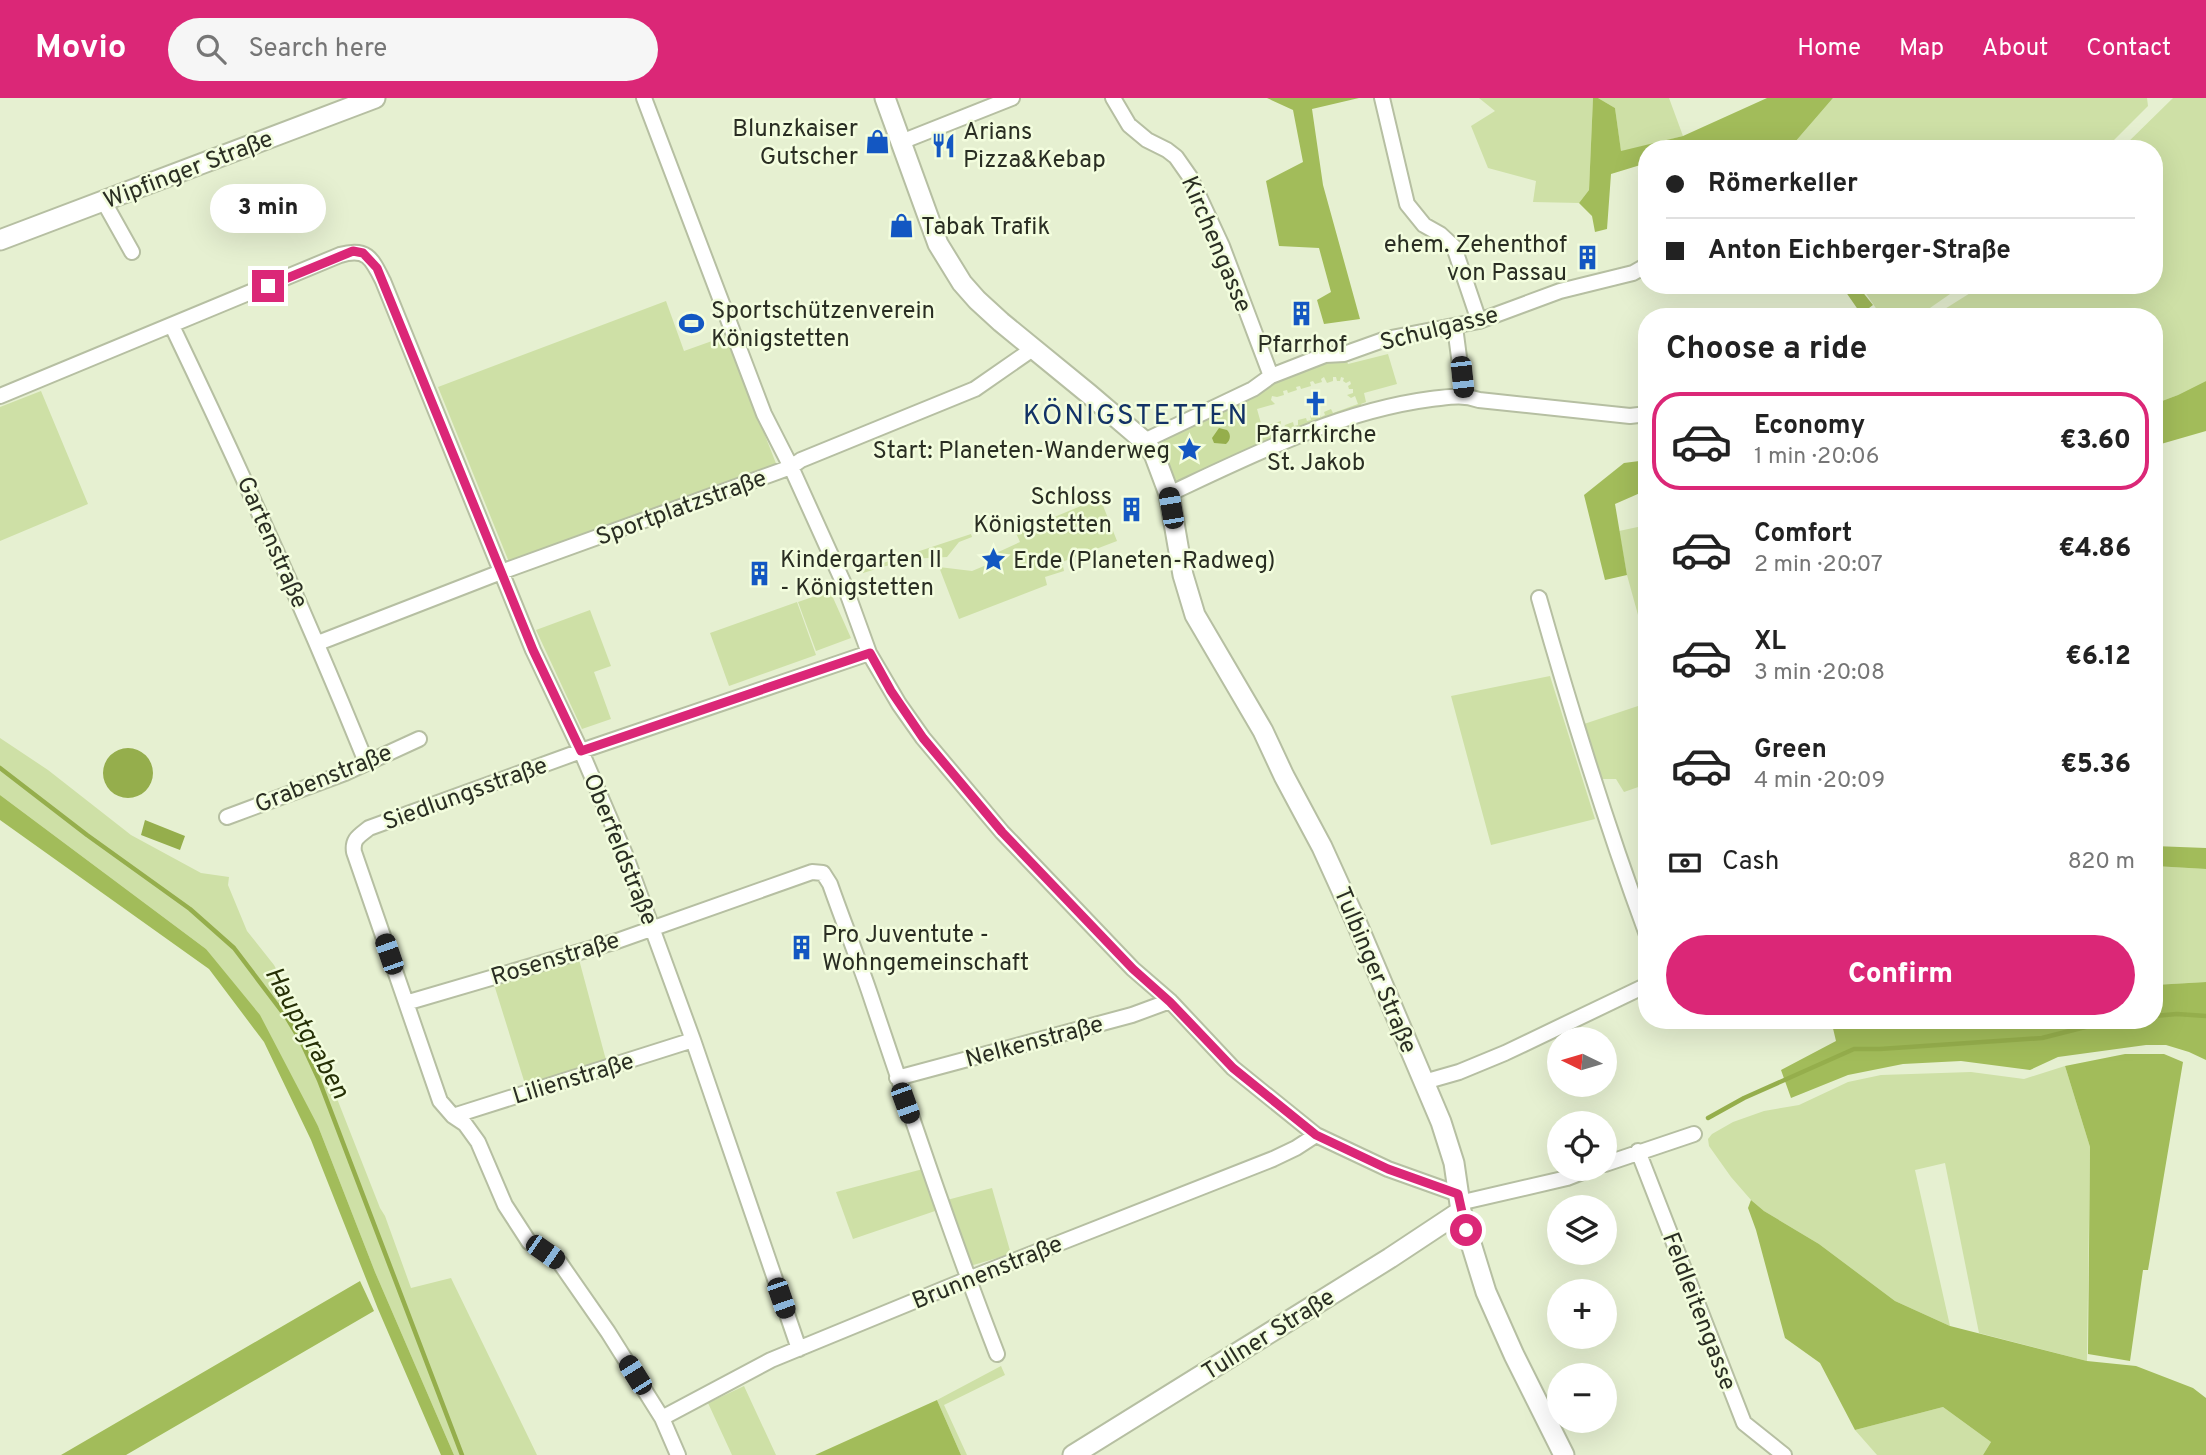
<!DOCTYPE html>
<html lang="en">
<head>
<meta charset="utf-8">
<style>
	:root { --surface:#fff; --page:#f6f6f6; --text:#222; --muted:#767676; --line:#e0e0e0; --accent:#db2777 }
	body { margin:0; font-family:Overpass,sans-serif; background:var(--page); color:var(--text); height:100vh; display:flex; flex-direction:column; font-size:26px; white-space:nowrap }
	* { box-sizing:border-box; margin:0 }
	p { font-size:23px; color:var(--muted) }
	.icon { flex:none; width:38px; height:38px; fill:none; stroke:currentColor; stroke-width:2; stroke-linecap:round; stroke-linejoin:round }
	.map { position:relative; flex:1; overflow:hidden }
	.details { position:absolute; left:1638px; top:210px; width:525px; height:721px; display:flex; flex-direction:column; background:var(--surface); border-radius:28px; box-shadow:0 7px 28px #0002 }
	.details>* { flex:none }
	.top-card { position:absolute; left:1638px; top:42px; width:525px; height:154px; border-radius:28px; box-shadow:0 7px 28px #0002; display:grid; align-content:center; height:154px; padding:0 28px; background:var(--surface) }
	.needle { width:46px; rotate:275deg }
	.tools { position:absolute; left:1547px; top:929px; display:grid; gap:14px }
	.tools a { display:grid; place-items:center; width:70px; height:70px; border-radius:50%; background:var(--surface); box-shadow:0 7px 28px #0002; font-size:35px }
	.end { position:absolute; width:32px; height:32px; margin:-16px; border:9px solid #db2777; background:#fff; box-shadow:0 0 0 4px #fff }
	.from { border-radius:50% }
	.bubble { position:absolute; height:49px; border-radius:24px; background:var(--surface); box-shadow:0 7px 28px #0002; font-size:23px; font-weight:800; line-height:49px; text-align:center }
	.car { position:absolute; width:21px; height:42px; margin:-21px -10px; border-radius:9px; box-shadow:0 0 5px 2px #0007; background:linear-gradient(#222 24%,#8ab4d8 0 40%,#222 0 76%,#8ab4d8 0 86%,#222 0) }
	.top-card b { display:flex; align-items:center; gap:24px; height:66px; font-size:26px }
	.top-card b+b { border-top:2px solid var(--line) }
	.top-card i { width:18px; height:18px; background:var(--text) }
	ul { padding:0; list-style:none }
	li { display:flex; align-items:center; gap:21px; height:98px; margin:0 14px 10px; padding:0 14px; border:4px solid transparent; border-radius:28px }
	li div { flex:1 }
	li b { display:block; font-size:26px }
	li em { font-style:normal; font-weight:800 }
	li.active { border-color:var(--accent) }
	li>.icon { width:63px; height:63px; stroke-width:1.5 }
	h2 { padding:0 28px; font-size:32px; line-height:84px }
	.pay { display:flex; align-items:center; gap:18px; height:77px; padding:0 28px; font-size:26px }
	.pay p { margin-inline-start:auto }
	.button { display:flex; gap:14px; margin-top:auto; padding:14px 28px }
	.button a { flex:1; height:80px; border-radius:42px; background:var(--accent); color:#fff; font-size:28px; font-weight:800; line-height:80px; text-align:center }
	header { display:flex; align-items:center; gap:42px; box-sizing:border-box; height:98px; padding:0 35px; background:var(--accent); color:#fff }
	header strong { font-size:33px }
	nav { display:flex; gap:38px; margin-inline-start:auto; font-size:24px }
	.search { width:490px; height:63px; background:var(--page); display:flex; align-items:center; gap:18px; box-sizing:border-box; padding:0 24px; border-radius:38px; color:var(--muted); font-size:26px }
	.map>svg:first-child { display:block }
	.green { fill:#cee0a6; fill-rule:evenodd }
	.forest { fill:#a2bc5a }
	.water { fill:#95ae4c }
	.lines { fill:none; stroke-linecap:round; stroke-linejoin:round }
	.stream { stroke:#95ae4c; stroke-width:4.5 }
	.street-casing { stroke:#b6bfa2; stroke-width:18 }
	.secondary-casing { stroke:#b6bfa2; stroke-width:23 }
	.street { stroke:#fff; stroke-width:14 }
	.secondary { stroke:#fff; stroke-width:19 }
	.route { stroke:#db2777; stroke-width:9 }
	.labels { text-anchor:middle; stroke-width:5; stroke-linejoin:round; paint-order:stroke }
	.poi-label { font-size:24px; fill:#2a2e23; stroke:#f3fdde; text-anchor:start }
	.street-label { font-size:24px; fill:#2a2e23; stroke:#f3fdde }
	.water-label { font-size:26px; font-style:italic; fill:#263006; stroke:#f3fdde }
	.quarter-label { font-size:28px; letter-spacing:2px; fill:#123266; stroke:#f3fdde }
</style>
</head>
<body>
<header>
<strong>Movio</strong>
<div class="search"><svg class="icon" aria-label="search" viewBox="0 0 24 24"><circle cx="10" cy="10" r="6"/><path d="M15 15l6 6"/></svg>Search here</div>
<nav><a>Home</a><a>Map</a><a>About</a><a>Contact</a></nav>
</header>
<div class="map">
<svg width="2206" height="1357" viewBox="0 0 2206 1357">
	<rect width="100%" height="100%" fill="#e6f0d1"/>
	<path class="green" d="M1479 0H1593L1589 92 1579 105 1533 104 1536 83 1488 70 1471 28 1495 13Z
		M1598 0H1669L1683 38 1621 54 1615 10Z
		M1833 0H2147L2148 8 2105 51H1789Z
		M2173 0H2206V283L2178 297 2154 306V219H1932L1983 187H2154V51H2121Z
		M1860 187H1963L1917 219H1882Z
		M666 203 684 253 726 238 777 368 509 464 438 289Z
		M1344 256 1348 266 1388 256 1397 286 1364 295 1366 304 1361 306 1364 315 1169 396 1144 343 1253 291ZM1324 279 1327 285 1333 283V279H1336L1337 283H1340L1341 279 1344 280 1343 283 1346 285 1350 283 1351 286 1348 288 1349 291H1353V295L1347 297 1351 300 1355 298 1358 306 1333 315 1331 311 1324 314 1325 317 1321 319 1319 315 1310 318 1311 322 1307 323 1306 320 1298 322V327L1294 328 1293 324 1285 327 1284 330H1280L1281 323 1262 329 1257 311 1275 306 1271 302 1272 298 1277 299 1284 297 1283 293 1287 292 1288 295 1297 292 1296 289 1300 288 1301 291 1311 288 1310 284 1313 283 1315 286 1322 284 1321 281Z
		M41 293 88 406 0 443V309Z
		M1100 400 1117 443 1062 464 1064 473 1045 479 1047 487 959 521 939 469 972 473 996 463 994 456 1020 444 1016 435Z
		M1647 427V515L1638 517 1627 477 1619 433Z
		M971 436 972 439 959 444 947 459 909 461 863 475 862 472Z
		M830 493 851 540 816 553 798 504Z
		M797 504 816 557 729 588 710 535Z
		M590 512 611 568 594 574 611 621 582 631 536 532Z
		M1550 578 1595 721 1491 747 1451 598Z
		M1647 605V686L1624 694 1616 681H1600L1581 627Z
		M0 640 48 672 131 737 201 775 229 779 228 787 247 833 274 867 314 942 380 1110 385 1118 411 1190 451 1180 537 1357H454L375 1174 318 1028 206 851 0 697Z
		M2154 768 2206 771V884L2154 887Z
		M577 854 606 962 525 986 492 880Z
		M1873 922H1999L1880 928Z
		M2065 968 2090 1049 2087 1263 1979 1235 1945 1065 1915 1072 1950 1228 1895 1203 1819 1146 1764 1113 1751 1102 1731 1079 1709 1048 1708 1041 1712 1036 1733 1024 1764 1013 1799 1007 1848 984 1881 977 1971 974 2024 981Z
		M923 1071 938 1112 853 1141 836 1094Z
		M992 1090 1011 1156 970 1168 947 1102Z
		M1001 1268 1005 1277 944 1307 967 1357H961L937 1302Z
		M744 1288 776 1357H732L708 1305Z
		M1943 1309 1991 1344 1983 1357H1877L1855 1332Z"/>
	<path class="forest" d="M1267 0H1359L1312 11 1323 87 1360 221 1324 226 1317 202 1331 194 1319 150 1279 148 1266 83 1303 64 1293 12Z
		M1593 0H1598L1615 10 1621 53 1683 38 1767 0H1833L1789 51H1647V65L1611 76 1607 131 1595 134 1592 118 1579 105 1589 92Z
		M1841 187H1857L1873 207 1861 216Z
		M2206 283V333L2154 348V306L2178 297Z
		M1647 362V392L1615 406 1627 477 1605 482 1584 397 1624 365Z
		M0 697 206 851 260 917 318 1028 375 1174 454 1357H441L378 1211 311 1042 264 944 209 871 0 722Z
		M2154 748 2206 750V771L2154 768Z
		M2206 884V962L2189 954 2166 947H2146L2058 959 2030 972 1961 963 1903 966 1848 977 1791 1000 1781 972 1836 943 1831 922H1873L1880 928 1999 922H2154V887Z
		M2125 956H2164L2183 964 2148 1172H2143L2130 1263 2088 1256 2090 1049 2065 968Z
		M1751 1102 1764 1113 1819 1146 1895 1203 1950 1228 2087 1263 2136 1268 2193 1290 2206 1300V1357H1983L1991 1344 1943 1309 1855 1332 1820 1265 1785 1240 1756 1132 1748 1110Z
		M360 1183 374 1213 126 1357H61Z
		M937 1302 961 1357H815Z"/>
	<path class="water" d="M1219 330 1227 332C1231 336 1231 342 1226 346L1214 345 1212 340Z
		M103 675a25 25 0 1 1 50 0a25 25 0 1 1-50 0Z
		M145 722 185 738 180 752 141 737Z"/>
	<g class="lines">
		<path class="stream" d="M0 670 87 737 190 811 234 850 287 920 302 945 319 982 462 1357
			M2154 918 2177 916 2206 918
			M1708 1020 1744 1000 1854 951H1880L2042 940 2113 922"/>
		<defs>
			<path id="street" d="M644 0 764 316 791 369 844 486 869 555 899 606 923 640 1002 734 1133 871 1170 903 1233 970 1316 1037 1388 1071 1458 1096
				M1113 0 1129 27 1147 42 1167 52 1176 59 1190 79 1222 148 1271 278
				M1382 0 1407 106 1424 127 1440 136 1454 149 1479 223
				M901 44 1012 0
				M104 104 132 154
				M172 228C241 372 306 516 366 664
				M1455 229 1464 297
				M0 298 340 157C367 149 372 161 383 183L533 552 581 653 625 756 693 942 799 1251
				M1144 343 1253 291 1271 278 1325 257 1344 256 1386 241 1479 223 1560 193 1633 175 1647 167
				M1169 396C1252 357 1339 313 1431 301 1450 299 1461 296 1479 302L1630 318 1647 316
				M1539 500C1571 613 1606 726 1647 837
				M318 545 501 474 791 369 801 362 975 291 1034 250
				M227 719 345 675 419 641
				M407 907 409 904 617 843 812 774 823 775 830 786C844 826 860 865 873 905 913 1023 952 1140 997 1256
				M897 980 1132 917 1170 903
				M1424 984 1459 974 1505 955 1647 887
				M453 1018 693 942
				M1638 1053 1744 1325 1784 1357
				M1605 1066 1694 1036
				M1459 1105 1567 1080 1590 1071
				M662 1320 771 1262 968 1181 1273 1061 1296 1050 1316 1037
				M678 1357 662 1320 608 1234 560 1165 529 1144 505 1107 478 1044 465 1026 453 1018 440 1003 354 754C352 741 359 738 369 730L581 653 869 555"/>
			<path id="secondary" d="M885 0 938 146 962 185 977 202 1001 224 1089 296 1144 343 1154 356 1169 396 1183 477 1195 517 1263 633 1284 678 1322 749 1357 826 1441 1024 1454 1065 1461 1113 1486 1194 1514 1257 1564 1357
				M0 142 375 0
				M1073 1357 1390 1160 1461 1113"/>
		</defs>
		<use href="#street" class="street-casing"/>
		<use href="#secondary" class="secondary-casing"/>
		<use href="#street" class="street"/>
		<use href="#secondary" class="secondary"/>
	</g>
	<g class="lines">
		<path class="route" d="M268 188 353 153 363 155 377 170 533 552 581 653 870 555 891 593 923 640 1002 734 1133 871 1170 904 1233 970 1316 1037 1388 1071 1458 1096 1466 1132"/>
	</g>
	<defs>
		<symbol id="shop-bare" viewBox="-9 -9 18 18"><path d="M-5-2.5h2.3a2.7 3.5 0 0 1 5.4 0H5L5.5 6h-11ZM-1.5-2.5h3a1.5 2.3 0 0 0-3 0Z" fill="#1357c2" stroke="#f3fdde" stroke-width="2.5" paint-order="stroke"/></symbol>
		<symbol id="restaurant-bare" viewBox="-9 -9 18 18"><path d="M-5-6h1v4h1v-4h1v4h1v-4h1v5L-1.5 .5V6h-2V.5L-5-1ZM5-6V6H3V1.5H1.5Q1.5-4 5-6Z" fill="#1357c2" stroke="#f3fdde" stroke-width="2.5" paint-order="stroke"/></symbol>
		<symbol id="building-bare" viewBox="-9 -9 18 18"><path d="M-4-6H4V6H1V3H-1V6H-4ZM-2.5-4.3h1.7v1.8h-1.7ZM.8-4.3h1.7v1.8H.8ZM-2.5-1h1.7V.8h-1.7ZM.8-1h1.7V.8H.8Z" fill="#1357c2" stroke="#f3fdde" stroke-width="2.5" paint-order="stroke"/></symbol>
		<symbol id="stadium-bare" viewBox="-9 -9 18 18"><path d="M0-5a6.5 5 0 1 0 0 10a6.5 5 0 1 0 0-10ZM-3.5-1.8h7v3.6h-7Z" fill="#1357c2" stroke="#f3fdde" stroke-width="2.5" paint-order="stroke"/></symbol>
		<symbol id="church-bare" viewBox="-9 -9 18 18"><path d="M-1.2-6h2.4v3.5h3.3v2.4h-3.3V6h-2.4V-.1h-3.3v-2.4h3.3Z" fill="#1357c2" stroke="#f3fdde" stroke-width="2.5" paint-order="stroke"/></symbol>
		<symbol id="sight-bare" viewBox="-9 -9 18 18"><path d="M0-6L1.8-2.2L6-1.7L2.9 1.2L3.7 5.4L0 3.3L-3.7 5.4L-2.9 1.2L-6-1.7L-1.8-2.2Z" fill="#1357c2" stroke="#f3fdde" stroke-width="2.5" paint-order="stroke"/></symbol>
	</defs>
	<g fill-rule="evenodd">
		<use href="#shop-bare" x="860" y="26" width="35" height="35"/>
		<use href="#restaurant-bare" x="926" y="30" width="35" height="35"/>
		<use href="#shop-bare" x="884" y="110" width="35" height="35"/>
		<use href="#building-bare" x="1570" y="142" width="35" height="35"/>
		<use href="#building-bare" x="1284" y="198" width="35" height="35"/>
		<use href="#stadium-bare" x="674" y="208" width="35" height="35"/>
		<use href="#church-bare" x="1298" y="288" width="35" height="35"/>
		<use href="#sight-bare" x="1172" y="334" width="35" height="35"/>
		<use href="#building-bare" x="1114" y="394" width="35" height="35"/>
		<use href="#sight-bare" x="976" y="444" width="35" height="35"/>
		<use href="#building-bare" x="742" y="458" width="35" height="35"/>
		<use href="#building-bare" x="784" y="832" width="35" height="35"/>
	</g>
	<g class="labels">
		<g class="poi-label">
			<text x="858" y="38" text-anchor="end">Blunzkaiser<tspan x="858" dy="28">Gutscher</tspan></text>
			<text x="963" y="41">Arians<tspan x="963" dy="28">Pizza&amp;Kebap</tspan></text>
			<text x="921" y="136">Tabak Trafik</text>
			<text x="1567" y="154" text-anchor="end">ehem. Zehenthof<tspan x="1567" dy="28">von Passau</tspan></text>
			<text x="711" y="220">Sportschützenverein<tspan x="711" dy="28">Königstetten</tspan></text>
			<text x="1302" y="254" text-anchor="middle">Pfarrhof</text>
			<text x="1316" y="344" text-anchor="middle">Pfarrkirche<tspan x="1316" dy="28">St. Jakob</tspan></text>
			<text x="1170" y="360" text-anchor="end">Start: Planeten-Wanderweg</text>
			<text x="1112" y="406" text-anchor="end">Schloss<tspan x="1112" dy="28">Königstetten</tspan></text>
			<text x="780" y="469">Kindergarten II<tspan x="780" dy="28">- Königstetten</tspan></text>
			<text x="1013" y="470">Erde (Planeten-Radweg)</text>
			<text x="822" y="844">Pro Juventute -<tspan x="822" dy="28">Wohngemeinschaft</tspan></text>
		</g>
		<g class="street-label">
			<text transform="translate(188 71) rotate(-21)" y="8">Wipfinger Straße</text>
			<text transform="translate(1217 146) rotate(67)" y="8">Kirchengasse</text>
			<text transform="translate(1439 230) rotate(-14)" y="8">Schulgasse</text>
			<text transform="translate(681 409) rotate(-20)" y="8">Sportplatzstraße</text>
			<text transform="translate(273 444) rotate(66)" y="8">Gartenstraße</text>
			<text transform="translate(323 680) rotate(-22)" y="8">Grabenstraße</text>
			<text transform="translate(465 695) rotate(-20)" y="8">Siedlungsstraße</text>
			<text transform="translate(621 751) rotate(68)" y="8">Oberfeldstraße</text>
			<text transform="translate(555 860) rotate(-17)" y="8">Rosenstraße</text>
			<text transform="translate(1376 872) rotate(67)" y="8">Tulbinger Straße</text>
			<text transform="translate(1034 943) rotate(-15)" y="8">Nelkenstraße</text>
			<text transform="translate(573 980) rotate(-17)" y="8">Lilienstraße</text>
			<text transform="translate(987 1174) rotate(-22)" y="8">Brunnenstraße</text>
			<text transform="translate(1700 1213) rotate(69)" y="8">Feldleitengasse</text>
			<text transform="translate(1268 1236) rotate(-32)" y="8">Tullner Straße</text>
		</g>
		<g class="water-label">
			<text transform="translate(308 934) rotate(61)" y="9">Hauptgraben</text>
		</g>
		<g class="quarter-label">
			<text x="1136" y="326">KÖNIGSTETTEN</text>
		</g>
	</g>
</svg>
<div class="tools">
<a><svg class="needle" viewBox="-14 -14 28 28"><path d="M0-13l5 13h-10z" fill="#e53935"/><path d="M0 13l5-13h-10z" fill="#767676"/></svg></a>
<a><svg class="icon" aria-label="locate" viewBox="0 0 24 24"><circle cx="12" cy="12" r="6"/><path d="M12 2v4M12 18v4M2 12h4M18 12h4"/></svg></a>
<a><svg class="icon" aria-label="layers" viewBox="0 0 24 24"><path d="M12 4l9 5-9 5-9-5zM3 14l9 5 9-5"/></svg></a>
<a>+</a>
<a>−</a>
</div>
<i class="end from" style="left:1466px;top:1132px"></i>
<i class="end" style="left:268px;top:188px"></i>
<div class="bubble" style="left:210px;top:86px;width:116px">3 min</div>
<i class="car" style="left:1462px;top:279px;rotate:174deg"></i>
<i class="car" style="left:1171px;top:410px;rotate:350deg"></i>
<i class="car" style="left:389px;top:856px;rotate:341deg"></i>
<i class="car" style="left:905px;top:1005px;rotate:160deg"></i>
<i class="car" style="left:545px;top:1154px;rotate:125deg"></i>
<i class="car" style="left:781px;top:1200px;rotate:161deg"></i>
<i class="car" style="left:635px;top:1277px;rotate:328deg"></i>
<div class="top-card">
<b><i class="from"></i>Römerkeller</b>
<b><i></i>Anton Eichberger-Straße</b>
</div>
<section class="details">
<h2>Choose a ride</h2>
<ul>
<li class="active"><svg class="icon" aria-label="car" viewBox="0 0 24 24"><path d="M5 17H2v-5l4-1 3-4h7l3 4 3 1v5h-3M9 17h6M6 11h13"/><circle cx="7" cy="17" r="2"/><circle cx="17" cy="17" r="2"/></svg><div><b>Economy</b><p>1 min · 20:06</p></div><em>€3.60</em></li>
<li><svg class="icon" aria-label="car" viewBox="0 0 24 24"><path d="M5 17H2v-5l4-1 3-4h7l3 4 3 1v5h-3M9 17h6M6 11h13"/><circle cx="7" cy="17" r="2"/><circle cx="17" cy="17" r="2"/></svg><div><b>Comfort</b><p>2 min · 20:07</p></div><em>€4.86</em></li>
<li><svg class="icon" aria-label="car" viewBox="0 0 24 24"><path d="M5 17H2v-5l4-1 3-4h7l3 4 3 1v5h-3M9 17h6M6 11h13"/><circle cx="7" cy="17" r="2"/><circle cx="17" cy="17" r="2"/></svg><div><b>XL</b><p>3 min · 20:08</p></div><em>€6.12</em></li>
<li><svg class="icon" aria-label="car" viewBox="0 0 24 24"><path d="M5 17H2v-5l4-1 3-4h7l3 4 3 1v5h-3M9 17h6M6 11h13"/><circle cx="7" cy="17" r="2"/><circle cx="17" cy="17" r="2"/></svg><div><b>Green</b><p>4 min · 20:09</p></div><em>€5.36</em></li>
</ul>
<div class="pay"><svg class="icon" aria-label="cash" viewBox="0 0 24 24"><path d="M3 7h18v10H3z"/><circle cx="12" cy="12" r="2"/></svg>Cash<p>820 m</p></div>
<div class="button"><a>Confirm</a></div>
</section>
</div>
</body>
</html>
